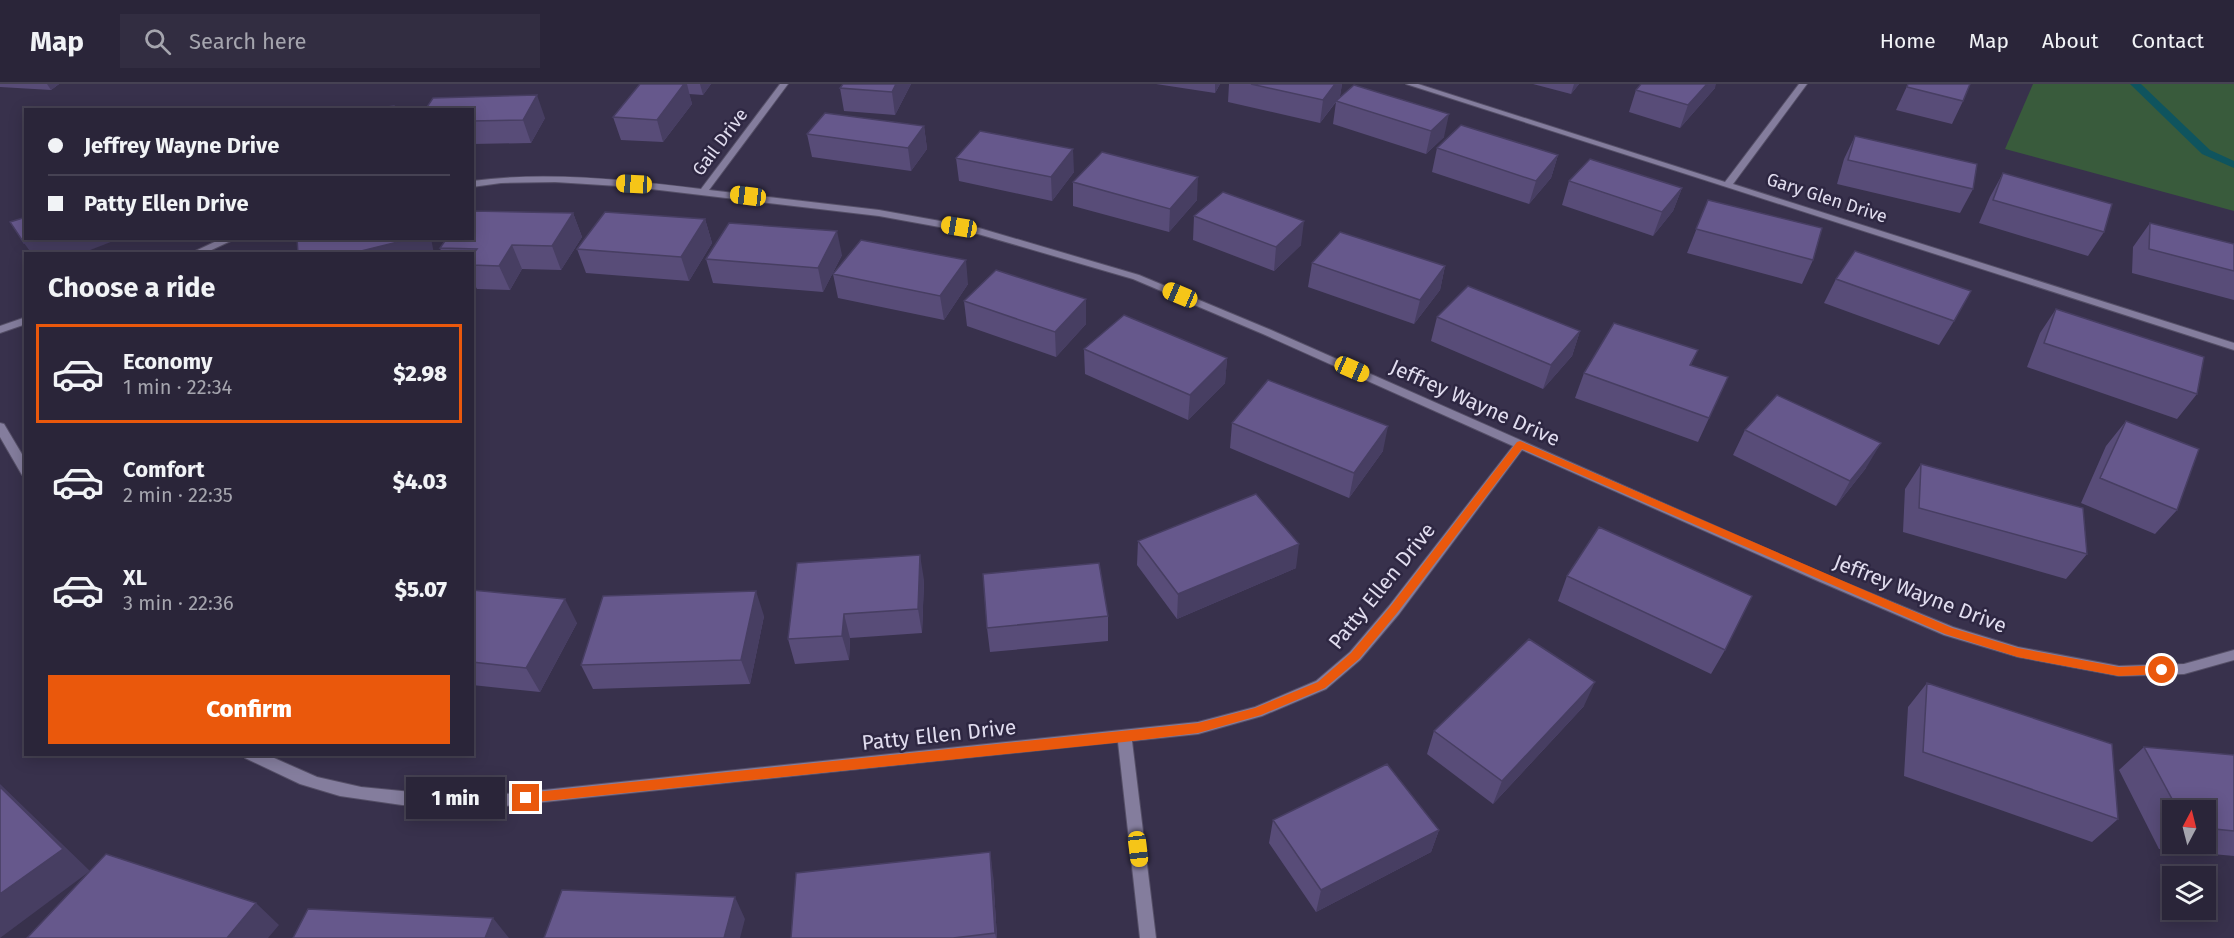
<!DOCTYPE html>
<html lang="en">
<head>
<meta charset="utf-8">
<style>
	:root { --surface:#2a2539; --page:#322d41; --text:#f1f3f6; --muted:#a5a5ae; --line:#464253; --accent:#ea580c }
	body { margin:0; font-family:"Fira Sans",sans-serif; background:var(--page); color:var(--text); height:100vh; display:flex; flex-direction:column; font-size:22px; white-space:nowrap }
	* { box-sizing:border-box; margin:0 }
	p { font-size:20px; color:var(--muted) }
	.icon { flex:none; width:33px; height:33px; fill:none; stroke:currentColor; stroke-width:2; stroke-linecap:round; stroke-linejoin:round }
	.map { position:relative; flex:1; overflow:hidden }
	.sheet { position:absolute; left:24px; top:168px; width:450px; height:504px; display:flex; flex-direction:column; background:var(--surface); border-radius:0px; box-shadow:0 3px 15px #0003,0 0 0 2px var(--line) }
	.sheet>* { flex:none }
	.hud { position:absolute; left:24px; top:24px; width:450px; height:132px; border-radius:0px; box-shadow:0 3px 15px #0003,0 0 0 2px var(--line); display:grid; align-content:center; height:132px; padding:0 24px; background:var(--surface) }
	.needle { width:39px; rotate:7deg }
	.tools { position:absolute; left:2162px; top:716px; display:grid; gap:12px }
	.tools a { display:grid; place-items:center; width:54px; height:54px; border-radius:0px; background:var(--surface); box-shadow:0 3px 15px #0003,0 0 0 2px var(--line); font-size:30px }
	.end { position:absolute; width:27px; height:27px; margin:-14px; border:8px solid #ea580c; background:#fff; box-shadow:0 0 0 3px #fff }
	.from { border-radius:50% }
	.bubble { position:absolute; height:42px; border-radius:0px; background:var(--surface); box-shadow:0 3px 15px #0003,0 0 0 2px var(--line); font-size:20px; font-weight:800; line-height:42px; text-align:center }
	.car { position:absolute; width:18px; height:36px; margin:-18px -9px; border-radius:8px; box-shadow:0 0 4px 2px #0007; background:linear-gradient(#f5c518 24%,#345 0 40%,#f5c518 0 76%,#345 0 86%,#f5c518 0) }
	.hud b { display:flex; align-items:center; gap:21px; height:57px; font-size:22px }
	.hud b+b { border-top:2px solid var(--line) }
	.hud i { width:15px; height:15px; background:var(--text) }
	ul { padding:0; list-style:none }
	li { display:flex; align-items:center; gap:18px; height:99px; margin:0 12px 9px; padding:0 12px; border:3px solid transparent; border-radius:0px }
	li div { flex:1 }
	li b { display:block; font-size:22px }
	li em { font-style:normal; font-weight:800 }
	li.current { border-color:var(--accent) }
	li>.icon { width:54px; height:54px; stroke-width:1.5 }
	h2 { padding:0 24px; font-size:27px; line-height:72px }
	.action { display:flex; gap:12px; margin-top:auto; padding:12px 24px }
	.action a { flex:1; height:69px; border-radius:0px; background:var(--accent); color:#fff; font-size:24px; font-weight:800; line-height:69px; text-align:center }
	header { display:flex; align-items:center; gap:36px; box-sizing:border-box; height:84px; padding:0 30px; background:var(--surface); border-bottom:2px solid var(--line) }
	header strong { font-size:28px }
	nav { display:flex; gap:33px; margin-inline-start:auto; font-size:21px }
	.search { width:420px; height:54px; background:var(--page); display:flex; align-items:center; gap:15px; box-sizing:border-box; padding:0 21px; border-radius:0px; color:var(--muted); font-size:22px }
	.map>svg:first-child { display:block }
	.green { fill:#395b3c }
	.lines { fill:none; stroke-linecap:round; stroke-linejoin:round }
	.stream { fill:#0f545e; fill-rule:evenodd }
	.minor-casing { stroke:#554f67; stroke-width:2 }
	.minor { fill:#847d9d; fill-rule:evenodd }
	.wall { fill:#584c78; fill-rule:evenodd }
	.shaded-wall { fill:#473e62 }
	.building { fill:#66588c; stroke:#473e62; stroke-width:1.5 }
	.route { fill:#ea580c }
	.labels { text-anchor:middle; stroke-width:5; stroke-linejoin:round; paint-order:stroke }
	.far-street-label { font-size:18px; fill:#e1ddef; stroke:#2e2742 }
	.street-label { font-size:21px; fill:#e1ddef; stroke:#2e2742 }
</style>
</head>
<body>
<header>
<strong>Map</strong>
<div class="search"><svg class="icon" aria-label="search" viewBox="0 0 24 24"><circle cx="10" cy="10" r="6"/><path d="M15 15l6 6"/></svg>Search here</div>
<nav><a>Home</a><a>Map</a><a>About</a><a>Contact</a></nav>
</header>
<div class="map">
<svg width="2234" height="854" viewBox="0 0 2234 854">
	<rect width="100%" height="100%" fill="#38314c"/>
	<path class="green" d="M2033 0H2234V127L2005 65Z"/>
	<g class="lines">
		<path class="stream" d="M2130 0H2141L2210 66 2234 77V84L2202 70Z"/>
		<defs>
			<path id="minor" d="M780 0H788L709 106 879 126 979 144 1139 191 1271 246 1826 491 1953 543 2018 563 2119 582 2184 580 2234 566V576L2184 590 2119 592 2018 573 1944 551 1818 497 1522 366 1399 530 1360 576 1326 605 1262 632 1198 650 1132 657 1156 854H1140L1118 658 505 722 402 721 340 712 300 700 245 674 243 670H265L317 693 361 703 422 709 505 710 1198 638 1255 623 1316 597 1350 568 1389 522 1513 362 1263 250 1133 195 978 150 879 132 634 103 555 98 501 99 472 103V97C548 87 625 96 701 105Z
				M1406 0H1418L1725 98 1799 0H1807L1733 100 2234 259V266Z
				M223 154H237L203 170H189Z
				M26 233V240L0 249V242Z
				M0 339 4 340 26 377V392L22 391 0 353Z"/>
		</defs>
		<use href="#minor" class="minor-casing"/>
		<use href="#minor" class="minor"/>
	</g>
	<path class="wall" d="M0 0H59L51 6 0 3Z
		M640 0H711L703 11 689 10 692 20 663 58 621 56 613 33Z
		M843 0H911L895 31 844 27 840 4Z
		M1156 0H1220L1215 9Z
		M1229 0H1342L1340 12 1337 16 1354 1 1444 53 1426 70 1333 40 1336 18 1320 39 1228 18Z
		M1533 0H1579L1571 10Z
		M1908 0H1970L1963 17 1952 40 1896 26Z
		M1715 4 1680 44 1629 28 1636 6Z
		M472 26 545 34 531 59 472 60Z
		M924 42 927 65 911 87 812 73 807 50Z
		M1855 52 1973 105 1960 129 1837 100 1844 75Z
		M1437 64 1558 71 1551 94 1529 120 1432 88Z
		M956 74 1074 88 1052 117 959 97Z
		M2003 89 2104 148 2088 172 1979 139 1990 113Z
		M1569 97 1682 104 1673 127 1653 152 1562 121Z
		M1073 98 1197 116 1169 148 1073 122Z
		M1708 116 1813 176 1802 200 1687 169Z
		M573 129 582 153 561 186 522 185 510 206 477 205 472 196V170H442L440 164Z
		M1194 132 1301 161 1274 187 1193 156Z
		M705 135 712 159 689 197 586 189 577 165Z
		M2150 139 2234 160V216L2132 189 2133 163Z
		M842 171 823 208 713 199 706 175Z
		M1312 179 1445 182 1440 206 1414 240 1308 203Z
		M833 190 968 200 944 236 838 214Z
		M1836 195 1954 237 1939 261 1824 219Z
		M1086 215V240L1056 273 967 242 964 217Z
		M2056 225 2197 310 2177 335 2027 283 2040 249Z
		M1437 233 1580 247 1572 272 1543 305 1431 257Z
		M1084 265 1227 274 1225 299 1188 336 1085 290Z
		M1698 266 1691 281 1728 293 1698 358 1575 314 1584 289Z
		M2126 337 2177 426 2155 450 2081 419 2106 362Z
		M1232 339 1383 367 1349 414 1230 364Z
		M1745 346 1866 384 1836 422 1733 371Z
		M1921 380 2087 470 2066 495 1903 448 1905 405Z
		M1138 457 1296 484 1177 535 1137 481Z
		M797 479 924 496 922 549 850 554 849 576 795 580 788 555Z
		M1567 492 1725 566 1711 590 1558 517Z
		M472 506 577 539 540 608 472 601Z
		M764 532 750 600 593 605 581 581Z
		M1108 532V557L990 568 987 544Z
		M1927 599 2118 735 2092 758 1904 692 1908 623Z
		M1584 622 1493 720 1427 670 1434 647Z
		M2144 663 2234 671V772L2159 765 2119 686ZM2172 726H2205V759H2172Z
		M1273 736 1439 746 1431 768 1316 828 1269 759Z
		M993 791 997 854H791Z"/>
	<path class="shaded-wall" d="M47 0H59L51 6Z
		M684 0H687L692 20 663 58 657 36Z
		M700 0H711L703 11Z
		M896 0H911L895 31 892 8Z
		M1215 0H1220L1215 9Z
		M1335 0H1342L1340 12 1320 39 1323 16Z
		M1574 0H1579L1571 10Z
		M1707 0H1716L1715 4 1680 44 1688 21Z
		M537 11 545 34 531 59 523 36Z
		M1449 30 1444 53 1426 70 1431 47Z
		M924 42 927 65 911 87 908 64Z
		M1073 65 1074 88 1052 117 1051 93Z
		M1558 71 1551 94 1529 120 1536 97Z
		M1198 93 1197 116 1169 148 1170 125Z
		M1682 104 1673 127 1653 152 1662 128Z
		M573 129 582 153 561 186 552 162Z
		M705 135 712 159 689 197 681 173Z
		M1304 137 1301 161 1274 187 1276 163Z
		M837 147 842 171 823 208 818 184Z
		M38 154H121L80 170H32L24 159Z
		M414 154H431L434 170H349Z
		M512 161 522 185 510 206 499 182Z
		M966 176 968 200 944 236 940 212Z
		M1445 182 1440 206 1414 240 1420 216Z
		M1086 215V240L1056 273 1055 248Z
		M1580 247 1572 272 1543 305 1551 281Z
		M1227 274 1225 299 1188 336 1190 311Z
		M1388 342 1383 367 1349 414 1354 389Z
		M1881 359 1866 384 1836 422 1850 397Z
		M1299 460 1296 484 1177 535 1178 510Z
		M920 471 924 496 922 549 918 525Z
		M756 507 764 532 750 600 741 576Z
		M565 515 577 539 540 608 526 584Z
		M844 530 850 554 849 576 842 552Z
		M1595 598 1584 622 1493 720 1502 697Z
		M0 700 90 787 0 854Z
		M1439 746 1431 768 1316 828 1321 806Z
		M990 768 993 791 997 854H996L995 849Z
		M735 813 745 835 740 854H724Z
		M256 819 279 841 268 854H227Z
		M493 834 509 854H485Z"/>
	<path class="building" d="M640 0H684L657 36 613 33Z
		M843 0H896L892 8 840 4Z
		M1251 0H1335L1323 16Z
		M1641 0H1707L1688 21 1636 6Z
		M1908 0H1970L1963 17 1907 3Z
		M1354 1 1449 30 1431 47 1336 17Z
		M537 11 523 36 472 37V26H425L433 14Z
		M394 22V26H370Z
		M825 29 924 42 908 64 807 50Z
		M1461 41 1558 71 1536 97 1437 64Z
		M980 47 1073 65 1051 93 956 74Z
		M1855 52 1977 80 1973 105 1848 76Z
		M1102 68 1198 93 1170 125 1073 98Z
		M1590 75 1682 104 1662 128 1569 97Z
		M2003 89 2112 120 2104 148 1993 116Z
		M1223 108 1304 137 1276 163 1194 132Z
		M1708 116 1822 144 1813 176 1696 145Z
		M472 127 573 129 552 162 512 161 499 182 472 181V171L477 165 440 164 447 154H472Z
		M605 128 705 135 681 173 577 165Z
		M26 133V154H38L24 159 10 138Z
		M729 139 837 147 818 184 706 175Z
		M2150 139 2234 160V187L2149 165Z
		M1340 148 1445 182 1420 216 1312 179Z
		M297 154H414L349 170H298Z
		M861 156 966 176 940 212 833 190Z
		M1855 167 1971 207 1954 237 1836 195Z
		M996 186 1086 215 1055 248 964 217Z
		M1468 202 1580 247 1551 281 1437 233Z
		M2056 225 2204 273 2197 310 2044 259Z
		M1124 231 1227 274 1190 311 1084 265Z
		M1614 239 1698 266 1690 281 1728 293 1709 334 1584 289Z
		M1268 296 1388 342 1354 389 1232 339Z
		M1777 311 1881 359 1850 397 1745 346Z
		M2126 337 2199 365 2177 426 2100 394Z
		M1921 380 2083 424 2087 470 1919 424Z
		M1256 410 1299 460 1178 510 1138 457Z
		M1599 443 1752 512 1725 566 1567 492Z
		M920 471 918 525 844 530 842 552 788 555 797 479Z
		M1099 479 1108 532 987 544 983 490Z
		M472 506 565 515 526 584 472 578Z
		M756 507 741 576 581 581 603 512Z
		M1529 555 1595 598 1502 697 1434 647Z
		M1927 599 2112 660 2118 735 1923 668Z
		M2144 663 2234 671V747L2205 744V726H2178Z
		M1387 680 1439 746 1321 806 1273 736Z
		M0 703 63 765 0 810Z
		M990 768 995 849 953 854H791L796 789Z
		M106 770 256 819 227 854H27Z
		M562 806 735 813 724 854H544Z
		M308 825 493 834 485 854H293Z"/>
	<path class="route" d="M1520 357 1952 544 2018 564 2119 583 2162 581 2168 586 2162 590 2119 592 2018 573 1945 550 1522 365 1397 529 1359 575 1325 604 1261 631 1198 649 1124 658 526 719 520 714 526 709 1198 639 1255 624 1318 598 1351 569 1390 523 1517 358Z"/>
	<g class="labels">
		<g class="far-street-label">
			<text transform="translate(720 58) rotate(-53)" y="6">Gail Drive</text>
			<text transform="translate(1827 114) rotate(18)" y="6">Gary Glen Drive</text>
		</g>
		<g class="street-label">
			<text transform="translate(1475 319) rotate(24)" y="7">Jeffrey Wayne Drive</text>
			<text transform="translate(1382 502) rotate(-51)" y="7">Patty Ellen Drive</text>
			<text transform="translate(1920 510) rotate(21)" y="7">Jeffrey Wayne Drive</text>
			<text transform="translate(939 651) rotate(-6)" y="7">Patty Ellen Drive</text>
		</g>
	</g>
</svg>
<div class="tools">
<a><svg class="needle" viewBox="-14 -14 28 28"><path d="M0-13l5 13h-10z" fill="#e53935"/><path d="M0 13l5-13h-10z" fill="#a5a5ae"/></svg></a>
<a><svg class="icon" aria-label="layers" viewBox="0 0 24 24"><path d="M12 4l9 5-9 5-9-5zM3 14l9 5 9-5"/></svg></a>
</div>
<i class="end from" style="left:2162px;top:586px"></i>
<i class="end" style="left:526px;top:714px"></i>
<div class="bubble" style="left:406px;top:693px;width:99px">1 min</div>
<i class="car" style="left:634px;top:100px;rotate:273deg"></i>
<i class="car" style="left:748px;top:112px;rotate:277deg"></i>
<i class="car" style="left:959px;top:143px;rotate:280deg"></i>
<i class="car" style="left:1180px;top:211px;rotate:293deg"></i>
<i class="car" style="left:1352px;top:285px;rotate:114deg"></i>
<i class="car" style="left:1138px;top:765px;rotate:173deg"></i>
<div class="hud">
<b><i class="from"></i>Jeffrey Wayne Drive</b>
<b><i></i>Patty Ellen Drive</b>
</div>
<section class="sheet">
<h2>Choose a ride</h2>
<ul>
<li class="current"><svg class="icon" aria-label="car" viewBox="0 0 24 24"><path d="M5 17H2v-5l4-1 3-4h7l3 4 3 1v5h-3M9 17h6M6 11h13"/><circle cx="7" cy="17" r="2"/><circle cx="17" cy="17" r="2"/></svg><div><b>Economy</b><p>1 min · 22:34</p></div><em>$2.98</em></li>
<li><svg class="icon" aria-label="car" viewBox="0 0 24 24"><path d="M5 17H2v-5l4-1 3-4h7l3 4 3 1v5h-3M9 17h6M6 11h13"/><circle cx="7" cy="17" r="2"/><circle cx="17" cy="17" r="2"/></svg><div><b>Comfort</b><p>2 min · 22:35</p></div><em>$4.03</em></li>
<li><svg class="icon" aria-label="car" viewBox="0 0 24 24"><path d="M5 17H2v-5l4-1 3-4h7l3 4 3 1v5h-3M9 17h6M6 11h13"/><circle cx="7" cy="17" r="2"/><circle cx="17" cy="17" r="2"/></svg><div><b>XL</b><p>3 min · 22:36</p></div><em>$5.07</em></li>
</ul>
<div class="action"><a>Confirm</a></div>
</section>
</div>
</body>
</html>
